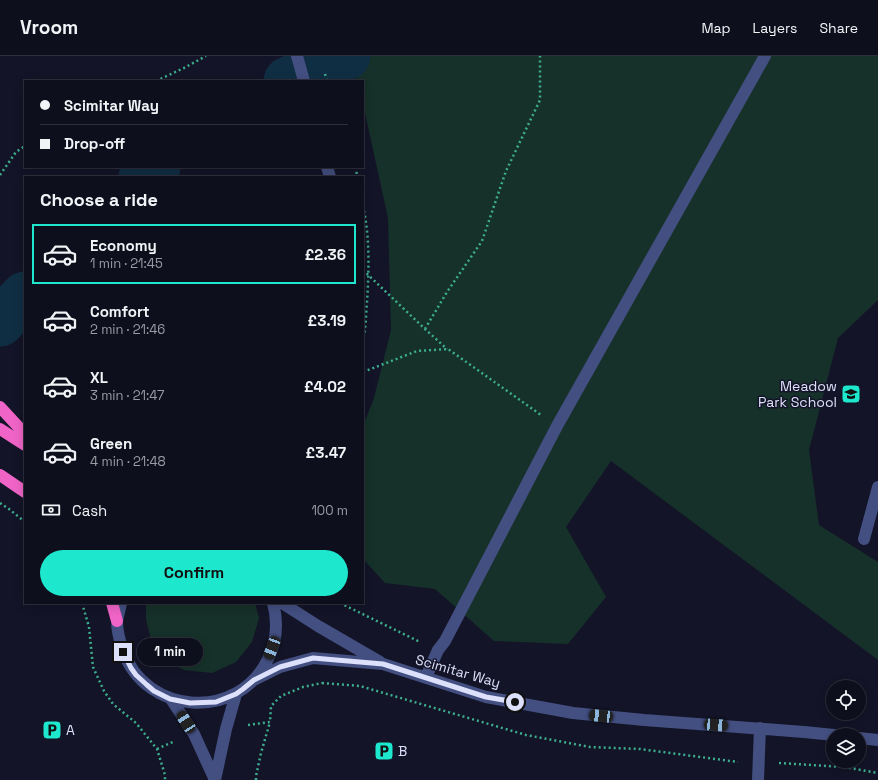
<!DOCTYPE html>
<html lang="en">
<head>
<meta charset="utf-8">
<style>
	:root { --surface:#0e0f1d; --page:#1c1d2a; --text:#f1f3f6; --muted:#9b9ca4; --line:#2e2f3b; --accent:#1de8ce }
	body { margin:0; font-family:"Space Grotesk",sans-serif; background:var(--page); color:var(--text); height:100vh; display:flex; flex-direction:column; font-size:15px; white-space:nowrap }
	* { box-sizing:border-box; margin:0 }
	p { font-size:13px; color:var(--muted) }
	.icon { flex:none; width:22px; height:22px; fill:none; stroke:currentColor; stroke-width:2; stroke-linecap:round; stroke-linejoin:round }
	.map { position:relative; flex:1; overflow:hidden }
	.sheet { position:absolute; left:24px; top:120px; width:340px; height:428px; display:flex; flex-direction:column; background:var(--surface); border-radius:0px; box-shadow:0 2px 10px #0003,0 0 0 1px var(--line) }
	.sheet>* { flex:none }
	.banner { position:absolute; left:24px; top:24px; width:340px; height:88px; border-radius:0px; box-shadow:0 2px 10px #0003,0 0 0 1px var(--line); display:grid; align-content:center; height:88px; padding:0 16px; background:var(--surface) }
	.fabs { position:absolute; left:826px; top:624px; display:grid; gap:8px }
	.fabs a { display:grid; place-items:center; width:40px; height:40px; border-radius:50%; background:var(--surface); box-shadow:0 2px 10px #0003,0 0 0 1px var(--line); font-size:20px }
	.end { position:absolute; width:18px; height:18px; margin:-9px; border:5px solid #dde0fb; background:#111; box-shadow:0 0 0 2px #111 }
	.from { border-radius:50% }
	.bubble { position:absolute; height:28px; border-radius:14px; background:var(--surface); box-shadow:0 2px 10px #0003,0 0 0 1px var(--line); font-size:13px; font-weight:800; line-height:28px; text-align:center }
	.car { position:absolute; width:12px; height:24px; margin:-12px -6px; border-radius:5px; box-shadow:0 0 3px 1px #0007; background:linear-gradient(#222 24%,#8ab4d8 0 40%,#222 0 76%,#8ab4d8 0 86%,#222 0) }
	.banner b { display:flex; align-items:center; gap:14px; height:38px; font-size:15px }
	.banner b+b { border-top:1px solid var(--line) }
	.banner i { width:10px; height:10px; background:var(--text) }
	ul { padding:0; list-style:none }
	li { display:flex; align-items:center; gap:12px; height:60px; margin:0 8px 6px; padding:0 8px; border:2px solid transparent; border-radius:0px }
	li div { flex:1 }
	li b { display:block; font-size:15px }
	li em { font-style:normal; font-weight:800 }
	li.current { border-color:var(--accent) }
	li>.icon { width:36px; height:36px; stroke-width:1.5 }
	h2 { padding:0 16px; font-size:18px; line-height:48px }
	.pay { display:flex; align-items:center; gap:10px; height:44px; padding:0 16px; font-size:15px }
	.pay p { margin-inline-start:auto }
	.cta { display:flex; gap:8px; margin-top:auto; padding:8px 16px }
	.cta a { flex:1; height:46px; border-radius:24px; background:var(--accent); color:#111; font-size:16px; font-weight:800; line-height:46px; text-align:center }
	header { display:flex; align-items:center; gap:24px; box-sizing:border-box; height:56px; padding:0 20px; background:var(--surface); border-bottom:1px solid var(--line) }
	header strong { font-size:19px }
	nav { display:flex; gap:22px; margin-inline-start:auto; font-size:14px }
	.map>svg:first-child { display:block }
	.green { fill:#16312a }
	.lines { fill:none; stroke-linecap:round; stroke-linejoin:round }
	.river { stroke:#102e43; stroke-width:49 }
	.path { stroke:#3daf8e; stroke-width:2.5; stroke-dasharray:2 3; stroke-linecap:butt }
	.minor { stroke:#434f81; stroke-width:12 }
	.highway { stroke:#ef64c6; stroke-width:12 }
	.route { stroke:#dde0fb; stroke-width:5 }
	.labels { text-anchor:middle; stroke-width:3; stroke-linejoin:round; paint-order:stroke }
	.poi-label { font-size:14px; fill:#dde0fb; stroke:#131427; text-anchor:start }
	.street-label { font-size:14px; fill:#dde0fb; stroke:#131427 }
</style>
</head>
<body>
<header>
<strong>Vroom</strong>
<nav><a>Map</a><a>Layers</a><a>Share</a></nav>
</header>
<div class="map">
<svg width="878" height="724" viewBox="0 0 878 724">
	<rect width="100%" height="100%" fill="#131427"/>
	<path class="green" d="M349 0H878V244L838 282 809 394 819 469 878 506V604L611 405 566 471 606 541 568 588 494 585 435 533 385 527 363 503V370L374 342 391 274 388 162 363 48V25H357Z
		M146 547H255L259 562 252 586 236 606 212 617 184 614 162 603 151 584 146 563Z"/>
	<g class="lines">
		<path class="river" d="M288 25 346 0
			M143 121 156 111
			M0 266 25 240"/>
		<path class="path" d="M325 18 327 25
			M156 25 184 12 206 0
			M356 111 357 121
			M0 119 16 96 25 90
			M363 150C370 181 369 214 367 246 366 259 366 271 363 284
			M363 214 425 273 447 293
			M425 273 447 236 482 185 506 115 540 44V0
			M363 316 417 295 448 293 541 359
			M0 447 9 453 25 466
			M82 547 89 571 93 611 104 635 113 648 136 667 157 693 165 719V724
			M340 547 420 586
			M322 627 360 630 526 679 590 691 640 693 738 706
			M248 669 270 666 271 650 281 640 303 631 322 627
			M157 693 175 685
			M779 707 844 711 878 717
			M256 724V720L261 697 270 666"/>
		<path class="minor" d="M297 0 304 25
			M327 111 330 121
			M864 483 878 431
			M121 547C120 553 118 559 117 565 117 573 120 586 123 595 146 659 238 666 268 603 277 585 278 566 273 547
			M282 547 318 570 380 606
			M426 621 438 594 445 585 557 370 765 0
			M254 624 280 611 313 602 383 608 486 641 573 657 644 664 804 676 834 679
			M171 643 194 678 215 724
			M859 682 878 684
			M215 724 226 673 236 638
			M758 724 760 672"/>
		<path class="highway" d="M0 351 25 378
			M0 373 25 389
			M0 419 25 436
			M112 547 117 565"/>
	</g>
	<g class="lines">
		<path class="route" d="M123 596 131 612 136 619 147 629 154 635 170 643 190 647 216 646 236 638 243 633 254 624 280 611 313 602 383 608 486 641 515 646"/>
	</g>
	<defs>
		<symbol id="school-square" viewBox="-11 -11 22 22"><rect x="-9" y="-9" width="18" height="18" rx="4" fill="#1de8ce" stroke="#131427"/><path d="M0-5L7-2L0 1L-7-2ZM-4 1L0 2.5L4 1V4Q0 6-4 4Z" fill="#111"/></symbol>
		<symbol id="parking-square" viewBox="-11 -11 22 22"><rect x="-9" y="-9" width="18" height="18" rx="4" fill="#1de8ce" stroke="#131427"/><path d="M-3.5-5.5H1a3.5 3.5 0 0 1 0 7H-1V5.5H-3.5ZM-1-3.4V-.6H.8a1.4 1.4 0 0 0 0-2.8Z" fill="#111"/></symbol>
	</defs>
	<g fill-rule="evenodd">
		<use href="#school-square" x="840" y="327" width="22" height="22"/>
		<use href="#parking-square" x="41" y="663" width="22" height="22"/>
		<use href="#parking-square" x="373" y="684" width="22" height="22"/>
	</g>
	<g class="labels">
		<g class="poi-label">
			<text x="837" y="335" text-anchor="end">Meadow<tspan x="837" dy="16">Park School</tspan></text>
			<text x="66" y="679">A</text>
			<text x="398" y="700">B</text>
		</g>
		<g class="street-label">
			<text transform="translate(458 615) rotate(16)" y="5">Scimitar Way</text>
		</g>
	</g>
</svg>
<div class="fabs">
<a><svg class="icon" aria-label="locate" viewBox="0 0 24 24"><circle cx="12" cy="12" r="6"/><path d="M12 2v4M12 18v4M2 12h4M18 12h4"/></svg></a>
<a><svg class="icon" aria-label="layers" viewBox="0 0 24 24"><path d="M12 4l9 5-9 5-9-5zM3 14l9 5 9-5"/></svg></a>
</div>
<i class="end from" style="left:515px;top:646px"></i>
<i class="end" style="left:123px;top:596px"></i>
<div class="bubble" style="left:137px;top:582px;width:66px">1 min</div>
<i class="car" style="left:272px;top:592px;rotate:201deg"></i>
<i class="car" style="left:601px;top:660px;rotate:276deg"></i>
<i class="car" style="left:186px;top:666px;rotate:327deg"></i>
<i class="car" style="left:716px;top:669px;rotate:94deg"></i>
<div class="banner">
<b><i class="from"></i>Scimitar Way</b>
<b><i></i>Drop-off</b>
</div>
<section class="sheet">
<h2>Choose a ride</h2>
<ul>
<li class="current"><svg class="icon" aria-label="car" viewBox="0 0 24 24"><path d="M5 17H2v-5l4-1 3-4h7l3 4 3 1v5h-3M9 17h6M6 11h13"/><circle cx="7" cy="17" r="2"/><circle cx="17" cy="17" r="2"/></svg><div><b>Economy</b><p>1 min · 21:45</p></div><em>£2.36</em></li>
<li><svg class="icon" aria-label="car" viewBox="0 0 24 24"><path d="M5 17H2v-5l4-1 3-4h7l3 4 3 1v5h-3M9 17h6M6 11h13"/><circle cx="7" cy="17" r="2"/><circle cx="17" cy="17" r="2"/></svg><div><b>Comfort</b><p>2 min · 21:46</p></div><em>£3.19</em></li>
<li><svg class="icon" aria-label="car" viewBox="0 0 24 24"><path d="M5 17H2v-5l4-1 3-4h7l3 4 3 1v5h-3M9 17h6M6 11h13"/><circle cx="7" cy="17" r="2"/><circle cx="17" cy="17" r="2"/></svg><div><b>XL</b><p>3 min · 21:47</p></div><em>£4.02</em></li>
<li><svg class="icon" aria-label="car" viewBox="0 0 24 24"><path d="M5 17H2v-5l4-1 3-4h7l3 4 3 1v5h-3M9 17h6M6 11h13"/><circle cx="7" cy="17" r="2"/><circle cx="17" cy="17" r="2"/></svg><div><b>Green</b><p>4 min · 21:48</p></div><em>£3.47</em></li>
</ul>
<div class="pay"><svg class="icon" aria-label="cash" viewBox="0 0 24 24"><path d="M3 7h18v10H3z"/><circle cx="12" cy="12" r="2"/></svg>Cash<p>100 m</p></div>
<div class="cta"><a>Confirm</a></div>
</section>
</div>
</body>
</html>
